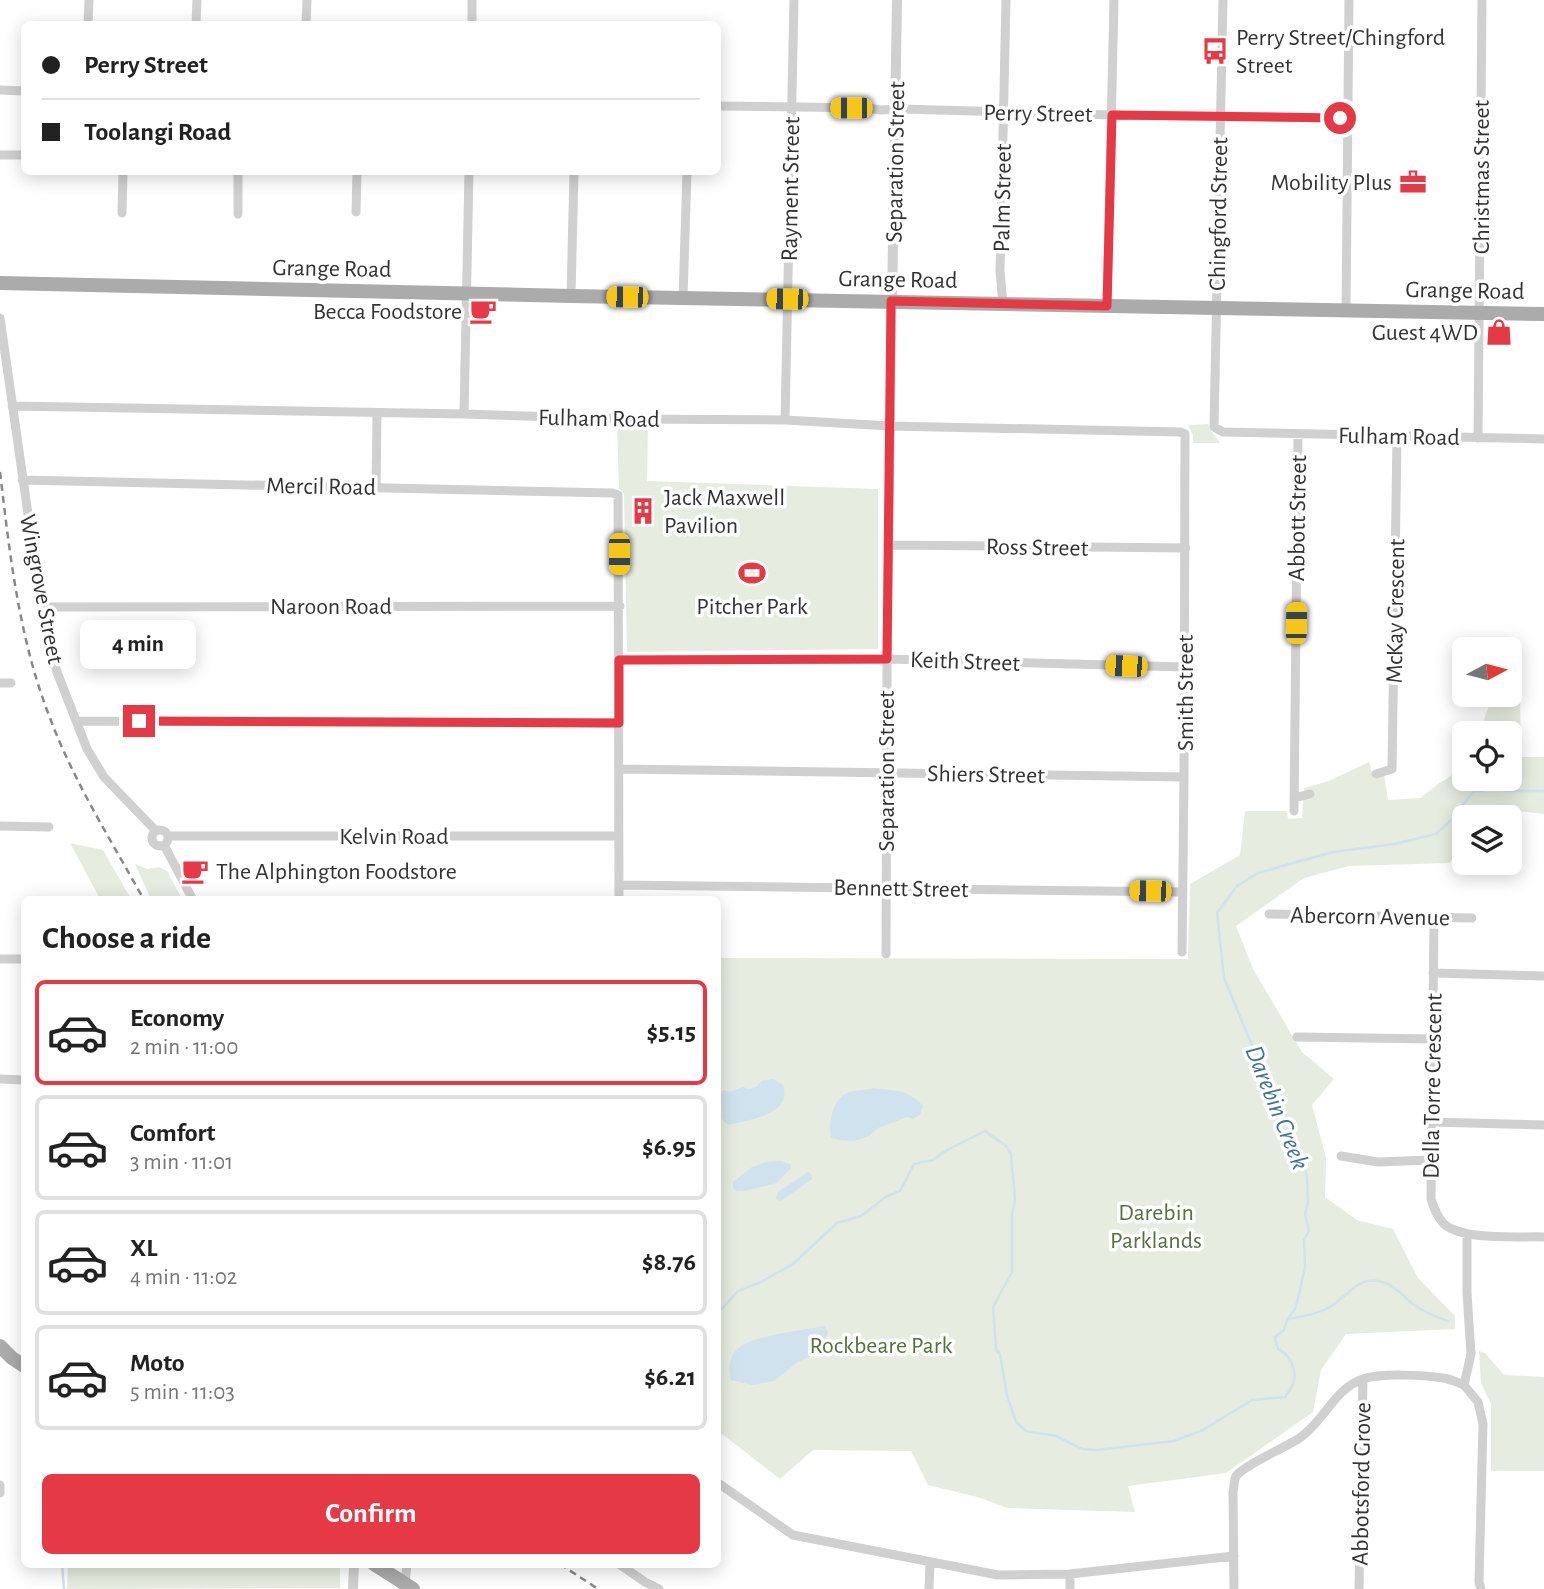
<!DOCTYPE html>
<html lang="en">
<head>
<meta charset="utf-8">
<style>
	:root { --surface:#fff; --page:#f6f6f6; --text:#222; --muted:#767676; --line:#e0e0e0; --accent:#e63946 }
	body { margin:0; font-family:"Alegreya Sans",sans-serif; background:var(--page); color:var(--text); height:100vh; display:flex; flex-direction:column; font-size:26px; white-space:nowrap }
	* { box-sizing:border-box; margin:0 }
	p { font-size:23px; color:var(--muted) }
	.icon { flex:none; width:38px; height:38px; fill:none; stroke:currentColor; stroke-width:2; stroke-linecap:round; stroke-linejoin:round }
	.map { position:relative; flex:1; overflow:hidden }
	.sheet { position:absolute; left:21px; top:896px; width:700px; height:672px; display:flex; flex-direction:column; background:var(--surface); border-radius:10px; box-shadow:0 4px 18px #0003 }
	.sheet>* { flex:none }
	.banner { position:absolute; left:21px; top:21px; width:700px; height:154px; border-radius:10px; box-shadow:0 4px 18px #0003; display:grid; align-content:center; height:154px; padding:0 21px; background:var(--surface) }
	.needle { width:46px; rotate:83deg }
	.fabs { position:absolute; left:1452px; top:637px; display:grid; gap:14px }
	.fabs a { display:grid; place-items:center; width:70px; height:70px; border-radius:10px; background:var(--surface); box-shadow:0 4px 18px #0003; font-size:35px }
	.end { position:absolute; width:32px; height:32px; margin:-16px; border:9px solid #e63946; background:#fff; box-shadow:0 0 0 4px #fff }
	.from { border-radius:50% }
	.bubble { position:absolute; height:49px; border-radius:10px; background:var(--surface); box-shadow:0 4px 18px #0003; font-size:23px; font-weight:700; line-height:49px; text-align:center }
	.car { position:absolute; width:21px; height:42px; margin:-21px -10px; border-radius:9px; box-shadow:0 0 5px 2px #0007; background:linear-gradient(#f5c518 24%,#345 0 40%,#f5c518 0 76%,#345 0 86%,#f5c518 0) }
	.banner b { display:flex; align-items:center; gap:24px; height:66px; font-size:26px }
	.banner b+b { border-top:2px solid var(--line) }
	.banner i { width:18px; height:18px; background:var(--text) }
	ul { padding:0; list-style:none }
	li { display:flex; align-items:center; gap:21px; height:105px; margin:0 14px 10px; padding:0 7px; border:4px solid var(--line); border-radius:10px }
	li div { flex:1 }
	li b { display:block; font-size:26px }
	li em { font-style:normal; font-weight:700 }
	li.selected { border-color:var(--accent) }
	li>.icon { width:63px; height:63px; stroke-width:1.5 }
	h2 { padding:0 21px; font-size:32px; line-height:84px }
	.button { display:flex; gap:14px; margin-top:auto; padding:14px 21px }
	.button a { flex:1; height:80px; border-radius:10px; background:var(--accent); color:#fff; font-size:28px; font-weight:700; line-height:80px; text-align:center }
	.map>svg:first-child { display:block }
	.green { fill:#e6ecdf }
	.water { fill:#cfe2ee }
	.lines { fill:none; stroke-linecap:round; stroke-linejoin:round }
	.stream { stroke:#cfe2ee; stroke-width:2.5 }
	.minor { stroke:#d0d0d0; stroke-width:9 }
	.tertiary { stroke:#d0d0d0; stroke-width:10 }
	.primary { stroke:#ababab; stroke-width:14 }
	.rail { stroke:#888; stroke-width:2.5; stroke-dasharray:7 5; stroke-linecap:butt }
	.route { stroke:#e63946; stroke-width:9 }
	.labels { text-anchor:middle; stroke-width:7; stroke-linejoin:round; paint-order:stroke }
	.poi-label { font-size:24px; fill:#333; stroke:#fff; text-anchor:start }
	.street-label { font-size:24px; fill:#333; stroke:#fff }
	.park-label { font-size:24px; fill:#56703f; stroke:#fff }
	.water-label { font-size:26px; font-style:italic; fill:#3f7597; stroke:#fff }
</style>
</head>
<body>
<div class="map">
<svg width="1544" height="1589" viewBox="0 0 1544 1589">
	<rect width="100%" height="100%" fill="#fff"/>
	<path class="green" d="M617 424H648L647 481 878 489V649L627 652 624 494 619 488Z
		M1208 424C1210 432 1216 436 1220 443H1193V435L1188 425Z
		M1507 647 1517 651V692H1520L1521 757H1544V814L1499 809 1491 817H1465V846L1449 863 1349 866 1304 878 1236 926 1253 969 1302 1052 1334 1079 1312 1105 1326 1158 1325 1197 1357 1220 1393 1229 1418 1278 1455 1316V1329L1346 1334 1321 1370 1313 1412 1226 1473 1128 1486 1135 1512 1008 1508 977 1497 928 1485 911 1451 813 1450 780 1479 718 1431V958L1188 959 1190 884 1240 855 1245 811H1287L1288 819 1302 818 1304 788 1329 781 1369 762 1374 779 1384 775 1388 800 1420 798 1438 784 1451 776 1465 747V779H1510V733H1475L1483 722 1493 695H1510V649H1506Z
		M70 843 103 850 131 899H100Z
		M135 864 147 869 159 867 167 871 182 899H151Z
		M1479 1351 1485 1353 1504 1375 1544 1377V1471H1491V1404L1481 1383Z
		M68 1565H340V1588L67 1589Z"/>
	<path class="water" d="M773 1079 783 1085C784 1089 785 1093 784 1097 781 1116 744 1121 728 1125L718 1115V1093L724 1090 729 1092 743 1087 749 1089 756 1087 762 1081Z
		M874 1088C895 1091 908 1089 923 1106L920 1115 913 1119 907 1117 878 1128 869 1136 855 1141 839 1140 831 1137C828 1124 832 1102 845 1094 853 1089 865 1091 874 1088Z
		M781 1161 790 1164 791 1168 777 1183 744 1191H736L733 1187V1182L752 1167 766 1162Z
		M808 1172 811 1174 812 1179 781 1201 776 1199 778 1192Z
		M824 1326 828 1332 819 1352 798 1362 774 1381 752 1385 731 1380C729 1370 728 1362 734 1353 744 1335 804 1331 824 1326Z"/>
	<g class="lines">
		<path class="stream" d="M718 1313 738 1291 761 1282 793 1264 837 1223 861 1216 887 1196 900 1191 914 1164 933 1160 947 1150 985 1131 1006 1146 1011 1154 1015 1199 1012 1216V1272L993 1307 996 1350 1000 1354 1007 1395 1016 1422 1026 1431 1056 1436 1082 1449 1097 1450 1174 1441 1203 1430 1252 1400 1285 1397C1288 1392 1294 1386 1294 1380 1296 1367 1289 1354 1278 1349L1275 1337 1284 1330 1287 1320 1296 1307 1305 1267 1304 1240 1309 1231 1305 1214 1308 1202 1307 1177 1301 1153 1286 1116 1266 1077 1263 1058 1256 1055 1224 978 1217 913 1237 886 1258 873 1332 852 1395 844 1436 834 1450 821 1473 792 1499 788 1508 791H1544
			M1289 1319C1301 1316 1315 1315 1326 1309 1350 1297 1358 1271 1388 1284 1397 1288 1405 1298 1413 1304 1424 1312 1436 1317 1448 1321
			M62 1564 64 1589"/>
		<path class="minor" d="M1223 0 1214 427 1223 432 1544 439
			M88 24 89 0
			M196 24 197 0
			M306 24 307 0
			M472 24V0
			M0 90 24 91
			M718 106 870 108
			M866 108 881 110 900 109 1112 115 1348 118
			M0 155H24
			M356 212 357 172
			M122 213 123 172
			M238 214V172
			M571 296 574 172
			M683 298 687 172
			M1003 304 1000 271 1006 0
			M1107 306 1114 0
			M1346 311 1349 0
			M0 318 40 598 49 640 57 672 87 749 104 777 156 831
			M12 406 464 414 623 419 785 420 890 426 1180 432 1185 434 1184 777 1182 952
			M464 414 469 172
			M785 420 794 0
			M1478 438 1482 0
			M22 480 612 493 618 495 619 900
			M376 488 377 413
			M888 545 1186 548
			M42 607 620 606
			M619 660 887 659 1185 667
			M0 683H11
			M76 721 619 723
			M619 769 1184 777
			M1376 774 1392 769 1397 436
			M1294 798 1310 794
			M1294 811 1298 435
			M0 826 49 827
			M152 838a8 8 0 1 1 16 0a8 8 0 1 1-16 0Z
			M168 836H619
			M164 845 193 900
			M619 885 1183 892
			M1269 914 1472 918
			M1434 918 1431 1199C1434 1208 1437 1217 1444 1224 1464 1241 1518 1236 1544 1237
			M886 954 887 667 892 301
			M0 959H24
			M1433 973 1544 976
			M1297 1037 1432 1039
			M0 1079 24 1080
			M1431 1122 1544 1125
			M1341 1156 1378 1162 1430 1160
			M1464 1385 1478 1402 1483 1424 1479 1582 1481 1589
			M1464 1385 1471 1354 1467 1293V1235
			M718 1483 793 1535 998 1575 1070 1574 1234 1556
			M0 1485V1493
			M619 1564 645 1582 659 1589
			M1070 1574V1589
			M405 1583 407 1564
			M929 1589 930 1562
			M1234 1589 1233 1492C1234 1488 1234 1480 1236 1476 1244 1465 1287 1447 1301 1437 1324 1421 1335 1388 1363 1379 1381 1373 1424 1375 1443 1378 1450 1379 1457 1382 1464 1385
			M1359 1589 1363 1379"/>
		<path class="tertiary" d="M892 301 897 0
			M353 1589 354 1564"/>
		<path class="primary" d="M0 283 571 296 1544 314
			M0 1346 12 1358 24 1366
			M374 1564 413 1589"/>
		<path class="rail" d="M0 472C10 556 19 639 50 718 74 782 111 840 144 900
			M560 1564 598 1589"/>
	</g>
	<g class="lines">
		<path class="route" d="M139 721 619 723V660L887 659 891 301 1107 306 1112 115 1340 118"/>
	</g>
	<defs>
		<symbol id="bus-bare" viewBox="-9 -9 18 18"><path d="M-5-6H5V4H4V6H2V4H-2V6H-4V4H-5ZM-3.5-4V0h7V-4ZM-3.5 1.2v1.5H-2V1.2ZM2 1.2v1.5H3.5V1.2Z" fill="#e63946" stroke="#fff" stroke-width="2.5" paint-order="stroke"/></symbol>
		<symbol id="office-bare" viewBox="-9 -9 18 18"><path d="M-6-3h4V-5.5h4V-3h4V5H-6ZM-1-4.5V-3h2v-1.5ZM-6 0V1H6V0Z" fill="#e63946" stroke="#fff" stroke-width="2.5" paint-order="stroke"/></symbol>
		<symbol id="cafe-bare" viewBox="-9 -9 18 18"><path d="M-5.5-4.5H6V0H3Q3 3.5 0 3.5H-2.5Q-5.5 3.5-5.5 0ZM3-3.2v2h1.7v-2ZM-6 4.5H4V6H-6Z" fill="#e63946" stroke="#fff" stroke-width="2.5" paint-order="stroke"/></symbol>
		<symbol id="shop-bare" viewBox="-9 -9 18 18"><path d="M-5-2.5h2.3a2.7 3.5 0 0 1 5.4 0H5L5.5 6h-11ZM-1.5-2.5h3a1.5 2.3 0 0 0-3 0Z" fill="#e63946" stroke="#fff" stroke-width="2.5" paint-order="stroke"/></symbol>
		<symbol id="building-bare" viewBox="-9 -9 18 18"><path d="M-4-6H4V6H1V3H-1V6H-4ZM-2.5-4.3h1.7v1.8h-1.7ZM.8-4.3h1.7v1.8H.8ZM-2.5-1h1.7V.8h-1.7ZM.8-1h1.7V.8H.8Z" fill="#e63946" stroke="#fff" stroke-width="2.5" paint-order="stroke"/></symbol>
		<symbol id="stadium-bare" viewBox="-9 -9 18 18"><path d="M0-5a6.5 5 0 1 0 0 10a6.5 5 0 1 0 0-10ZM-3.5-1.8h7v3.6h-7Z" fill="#e63946" stroke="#fff" stroke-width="2.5" paint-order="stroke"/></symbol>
	</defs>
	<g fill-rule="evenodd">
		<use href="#bus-bare" x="1196" y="32" width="38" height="38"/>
		<use href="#office-bare" x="1394" y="163" width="38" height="38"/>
		<use href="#cafe-bare" x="464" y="292" width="38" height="38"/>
		<use href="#shop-bare" x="1480" y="313" width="38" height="38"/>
		<use href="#building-bare" x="624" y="492" width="38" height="38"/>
		<use href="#stadium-bare" x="733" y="554" width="38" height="38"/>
		<use href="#cafe-bare" x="176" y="852" width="38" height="38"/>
	</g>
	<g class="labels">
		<g class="poi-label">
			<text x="1236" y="45">Perry Street/Chingford<tspan x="1236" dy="28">Street</tspan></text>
			<text x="1392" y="190" text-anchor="end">Mobility Plus</text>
			<text x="462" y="319" text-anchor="end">Becca Foodstore</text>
			<text x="1478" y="340" text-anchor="end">Guest 4WD</text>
			<text x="664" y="505">Jack Maxwell<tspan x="664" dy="28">Pavilion</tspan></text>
			<text x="752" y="614" text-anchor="middle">Pitcher Park</text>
			<text x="216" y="879">The Alphington Foodstore</text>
		</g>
		<g class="street-label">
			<text transform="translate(1038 113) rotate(1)" y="8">Perry Street</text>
			<text transform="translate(895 162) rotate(-89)" y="8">Separation Street</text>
			<text transform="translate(1481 177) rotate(-90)" y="8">Christmas Street</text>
			<text transform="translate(790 189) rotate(-89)" y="8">Rayment Street</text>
			<text transform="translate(1002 198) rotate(-89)" y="8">Palm Street</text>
			<text transform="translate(1218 214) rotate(-89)" y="8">Chingford Street</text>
			<text transform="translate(332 268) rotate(1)" y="8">Grange Road</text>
			<text transform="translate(898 279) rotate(1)" y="8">Grange Road</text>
			<text transform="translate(1465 290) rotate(1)" y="8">Grange Road</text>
			<text transform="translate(599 418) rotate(1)" y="8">Fulham Road</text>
			<text transform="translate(1399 436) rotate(1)" y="8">Fulham Road</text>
			<text transform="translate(321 486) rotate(1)" y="8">Mercil Road</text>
			<text transform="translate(1297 518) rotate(-89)" y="8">Abbott Street</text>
			<text transform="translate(1037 547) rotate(1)" y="8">Ross Street</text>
			<text transform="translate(42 589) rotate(79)" y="8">Wingrove Street</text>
			<text x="331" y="614">Naroon Road</text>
			<text transform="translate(1395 611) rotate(-89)" y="8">McKay Crescent</text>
			<text transform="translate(965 661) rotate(2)" y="8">Keith Street</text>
			<text transform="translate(1185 693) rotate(-90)" y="8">Smith Street</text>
			<text transform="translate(886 771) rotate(-90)" y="8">Separation Street</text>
			<text transform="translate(986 774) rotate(1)" y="8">Shiers Street</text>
			<text x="394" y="844">Kelvin Road</text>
			<text transform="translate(901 888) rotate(1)" y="8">Bennett Street</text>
			<text transform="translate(1370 916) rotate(1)" y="8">Abercorn Avenue</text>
			<text transform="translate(1432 1086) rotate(-89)" y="8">Della Torre Crescent</text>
			<text transform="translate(1361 1484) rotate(-89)" y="8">Abbotsford Grove</text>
		</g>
		<g class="park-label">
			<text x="1156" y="1220">Darebin<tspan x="1156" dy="28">Parklands</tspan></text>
			<text x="881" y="1353">Rockbeare Park</text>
		</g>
		<g class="water-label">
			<text transform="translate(1278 1107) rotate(68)" y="9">Darebin Creek</text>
		</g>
	</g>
</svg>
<div class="fabs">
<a><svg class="needle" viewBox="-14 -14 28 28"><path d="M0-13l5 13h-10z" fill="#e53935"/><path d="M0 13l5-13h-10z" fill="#767676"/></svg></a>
<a><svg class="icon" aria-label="locate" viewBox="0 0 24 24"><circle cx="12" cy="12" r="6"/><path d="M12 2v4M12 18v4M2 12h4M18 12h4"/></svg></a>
<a><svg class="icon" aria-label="layers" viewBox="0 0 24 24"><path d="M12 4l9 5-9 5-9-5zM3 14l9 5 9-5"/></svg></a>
</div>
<i class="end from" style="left:1340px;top:118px"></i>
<i class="end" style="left:139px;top:721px"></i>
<div class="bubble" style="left:80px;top:620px;width:116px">4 min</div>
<i class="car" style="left:851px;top:108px;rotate:270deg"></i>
<i class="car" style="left:627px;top:297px;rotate:271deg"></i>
<i class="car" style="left:787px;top:299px;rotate:271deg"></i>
<i class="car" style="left:619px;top:554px;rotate:180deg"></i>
<i class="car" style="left:1296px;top:623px;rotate:1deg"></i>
<i class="car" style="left:1126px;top:666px;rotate:272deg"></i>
<i class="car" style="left:1150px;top:891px;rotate:271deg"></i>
<div class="banner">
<b><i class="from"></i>Perry Street</b>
<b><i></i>Toolangi Road</b>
</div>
<section class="sheet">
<h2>Choose a ride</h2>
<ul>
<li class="selected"><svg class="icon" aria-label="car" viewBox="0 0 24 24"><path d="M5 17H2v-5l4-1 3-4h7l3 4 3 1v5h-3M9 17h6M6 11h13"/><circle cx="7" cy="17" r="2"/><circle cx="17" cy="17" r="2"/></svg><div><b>Economy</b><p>2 min · 11:00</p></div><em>$5.15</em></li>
<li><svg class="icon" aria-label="car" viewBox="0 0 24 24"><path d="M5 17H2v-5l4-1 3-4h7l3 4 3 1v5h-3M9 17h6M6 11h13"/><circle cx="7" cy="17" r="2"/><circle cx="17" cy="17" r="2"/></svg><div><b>Comfort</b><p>3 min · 11:01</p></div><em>$6.95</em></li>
<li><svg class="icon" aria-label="car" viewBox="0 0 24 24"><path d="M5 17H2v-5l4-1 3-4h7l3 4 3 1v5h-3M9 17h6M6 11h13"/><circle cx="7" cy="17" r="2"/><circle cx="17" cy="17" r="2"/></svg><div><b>XL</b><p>4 min · 11:02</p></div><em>$8.76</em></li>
<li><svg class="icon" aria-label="car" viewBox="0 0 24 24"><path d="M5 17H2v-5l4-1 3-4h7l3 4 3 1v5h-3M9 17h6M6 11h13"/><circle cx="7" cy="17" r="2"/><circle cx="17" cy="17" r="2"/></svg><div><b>Moto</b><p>5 min · 11:03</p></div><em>$6.21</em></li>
</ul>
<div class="button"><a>Confirm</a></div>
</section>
</div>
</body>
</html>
